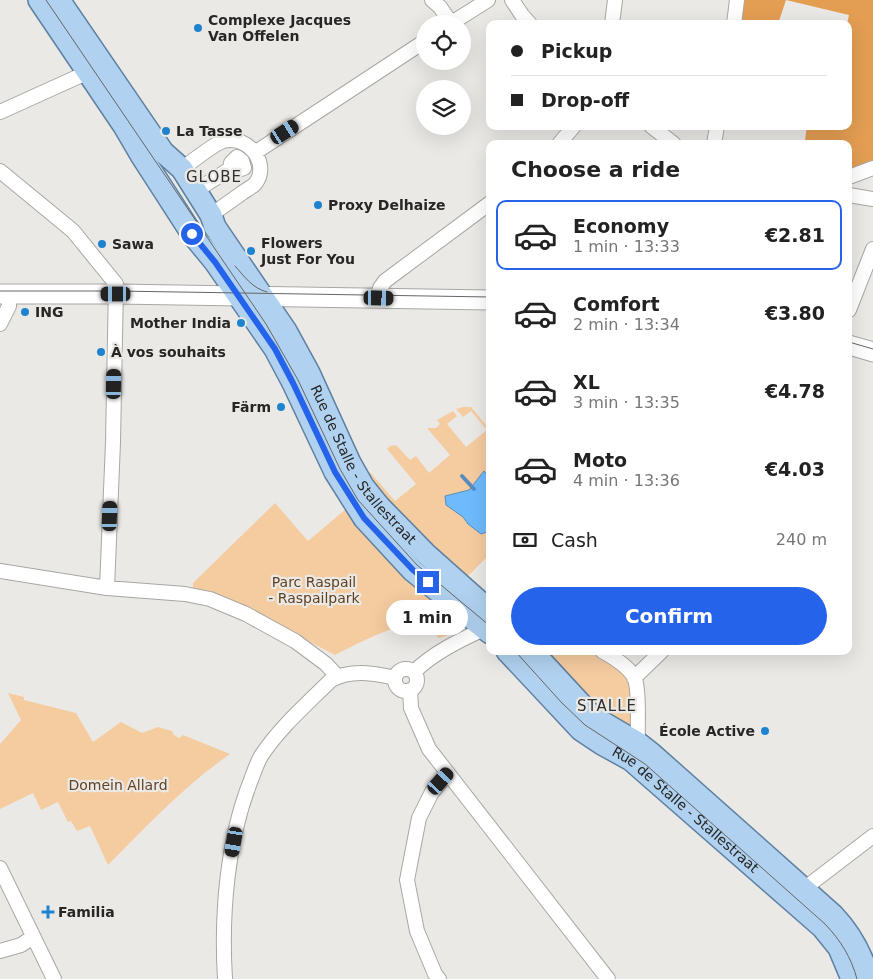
<!DOCTYPE html>
<html lang="en">
<head>
<meta charset="utf-8">
<style>
	:root { --surface:#fff; --page:#f6f6f6; --text:#222; --muted:#767676; --line:#e0e0e0; --accent:#2563eb }
	body { margin:0; font-family:"DejaVu Sans",sans-serif; background:var(--page); color:var(--text); height:100vh; display:flex; flex-direction:column; font-size:19px; white-space:nowrap }
	* { box-sizing:border-box; margin:0 }
	p { font-size:16px; color:var(--muted) }
	.icon { flex:none; width:28px; height:28px; fill:none; stroke:currentColor; stroke-width:2; stroke-linecap:round; stroke-linejoin:round }
	.map { position:relative; flex:1; overflow:hidden }
	.details { position:absolute; left:486px; top:140px; width:366px; height:515px; display:flex; flex-direction:column; background:var(--surface); border-radius:10px; box-shadow:0 5px 20px #0002 }
	.details>* { flex:none }
	.hud { position:absolute; left:486px; top:20px; width:366px; height:110px; border-radius:10px; box-shadow:0 5px 20px #0002; display:grid; align-content:center; height:110px; padding:0 25px; background:var(--surface) }
	.buttons { position:absolute; left:416px; top:15px; display:grid; gap:10px }
	.buttons a { display:grid; place-items:center; width:55px; height:55px; border-radius:50%; background:var(--surface); box-shadow:0 5px 20px #0002; font-size:25px }
	.end { position:absolute; width:22px; height:22px; margin:-11px; border:6px solid #2563eb; background:#fff; box-shadow:0 0 0 2px #fff }
	.from { border-radius:50% }
	.bubble { position:absolute; height:35px; border-radius:18px; background:var(--surface); box-shadow:0 5px 20px #0002; font-size:16px; font-weight:800; line-height:35px; text-align:center }
	.car { position:absolute; width:15px; height:30px; margin:-15px -8px; border-radius:6px; box-shadow:0 0 4px 1px #0007; background:linear-gradient(#222 24%,#8ab4d8 0 40%,#222 0 76%,#8ab4d8 0 86%,#222 0) }
	.hud b { display:flex; align-items:center; gap:18px; height:48px; font-size:19px }
	.hud b+b { border-top:1px solid var(--line) }
	.hud i { width:12px; height:12px; background:var(--text) }
	ul { padding:0; list-style:none }
	li { display:flex; align-items:center; gap:15px; height:70px; margin:0 10px 8px; padding:0 15px; border:2px solid transparent; border-radius:10px }
	li div { flex:1 }
	li b { display:block; font-size:19px }
	li em { font-style:normal; font-weight:800 }
	li.selected { border-color:var(--accent) }
	li>.icon { width:45px; height:45px; stroke-width:1.5 }
	h2 { padding:0 25px; font-size:22px; line-height:60px }
	.pay { display:flex; align-items:center; gap:12px; height:55px; padding:0 25px; font-size:19px }
	.pay p { margin-inline-start:auto }
	.action { display:flex; gap:10px; margin-top:auto; padding:10px 25px }
	.action a { flex:1; height:58px; border-radius:30px; background:var(--accent); color:#fff; font-size:20px; font-weight:800; line-height:58px; text-align:center }
	.map>svg:first-child { display:block }
	.green { fill:#f5cba0 }
	.forest { fill:#e39e52 }
	.water { fill:#6ebafd; stroke:#598ebc }
	.lines { fill:none; stroke-linecap:round; stroke-linejoin:round }
	.stream { stroke:#598ebc; stroke-width:4 }
	.street-casing { stroke:#a9a7a4; stroke-width:16 }
	.secondary-casing { stroke:#a9a7a4; stroke-width:21 }
	.primary-casing { stroke:#5e81a1; stroke-width:24 }
	.street { stroke:#fff; stroke-width:14 }
	.secondary { stroke:#fff; stroke-width:19 }
	.primary { stroke:#b0d1ef; stroke-width:21 }
	.tram { stroke:#676664; stroke-width:1 }
	.route { stroke:#2563eb; stroke-width:6 }
	.poi-dot { fill:#1e83ce; stroke:#ebe9e6; stroke-width:2 }
	.labels { text-anchor:middle; stroke-width:4.5; stroke-linejoin:round; paint-order:stroke }
	.poi-label { font-size:14px; font-weight:bold; fill:#272625; stroke:#ebe9e6; text-anchor:start }
	.street-label { font-size:14px; fill:#272625; stroke:#ebe9e6 }
	.park-label { font-size:14px; fill:#604223; stroke:#ebe9e6 }
	.neighbourhood-label { font-size:15px; letter-spacing:1px; fill:#312f2e; stroke:#ebe9e6 }
</style>
</head>
<body>
<div class="map">
<svg width="873" height="979" viewBox="0 0 873 979">
	<rect width="100%" height="100%" fill="#ebe9e6"/>
	<path class="green" d="M463 407H471L490 430V554L467 577C431 545 395 514 369 473L370 472 395 501 416 484 387 449 390 446 396 445 410 460 416 456 429 473 450 455 427 428H436L440 424 437 420 453 411 457 416 447 424 466 447 487 430 471 411 463 417 456 409Z
		M275 503 308 541 346 509 364 534 387 557 462 624 454 633 439 638C434 633 428 626 420 625 394 623 358 644 335 655L226 598 193 591V583Z
		M543 651C558 651 576 649 590 652 608 656 629 674 632 693 634 706 634 719 635 732L593 713Z
		M8 693 24 697V700L76 713 93 742 121 722 142 733 158 727 172 731 174 735 179 738 183 735 230 754C185 785 147 826 108 865L90 826 77 831 71 821 68 822 58 802 41 810 33 793 0 809V744L21 720Z"/>
	<path class="forest" d="M743 0H873V163L849 170V144H792V140H805L807 126H849V24H847L849 15 786 0 778 24H739Z"/>
	<path class="water" d="M484 471 490 478V531L481 534 468 524 463 517 446 505 445 496 469 490Z"/>
	<g class="lines">
		<path class="stream" d="M462 476 474 489"/>
		<defs>
			<path id="street" d="M432 0 440 7 451 23
				M512 0 522 15 530 24
				M450 24 488 0
				M612 24 615 0
				M734 24 737 0
				M0 112 95 69
				M651 126 674 144
				M559 144 574 126
				M714 144 717 126
				M256 152 425 41
				M182 169C191 162 214 144 223 141 248 134 271 164 255 184 252 187 246 190 242 193 232 200 221 208 211 215
				M0 171 73 231 116 284 113 442 107 588
				M849 177 873 168
				M200 188 230 169 235 171 244 168 242 161 237 157 231 163 230 169
				M849 195 873 199
				M379 298 380 288 385 281 490 203
				M849 310 873 249
				M0 324 9 306V294
				M0 571 107 588 185 594 210 599 246 614 295 641 326 664 337 676
				M602 651C613 657 630 667 635 679 640 695 637 725 638 743
				M395 680a11 11 0 1 1 22 0a11 11 0 1 1-22 0Z
				M414 672C433 653 460 640 484 629
				M634 678 662 651
				M410 690 411 708 429 749 608 979
				M0 868 54 979
				M805 888 873 836
				M0 951 21 945 33 937
				M225 979C221 915 227 840 251 780 254 772 257 763 261 756 280 727 307 704 331 680 351 669 374 673 395 678
				M439 979 435 974 417 931 407 880 419 818 432 792 448 773"/>
			<path id="secondary" d="M0 294H116L490 300
				M849 345 873 352"/>
			<g id="primary">
				<path d="M39 0 124 126 141 155 192 234 215 262 275 349 293 383 335 472 364 518 413 571 490 633"/>
				<path id="s1" d="M59 0 163 152 182 169 211 215 215 227 286 331 309 373 350 463 363 486 379 506 426 554 490 611"/>
				<path id="s2" d="M507 651 581 730 602 744 631 760 822 927 839 948 852 979"/>
				<path d="M532 651 592 716 638 743 652 754 833 915C851 934 862 954 869 979"/>
			</g>
		</defs>
		<use href="#street" class="street-casing"/>
		<use href="#secondary" class="secondary-casing"/>
		<use href="#primary" class="primary-casing"/>
		<use href="#street" class="street"/>
		<use href="#secondary" class="secondary"/>
		<use href="#primary" class="primary"/>
		<path class="tram" d="M46 0 266 324 298 380 340 469 358 500 417 565 490 626
			M235 266C245 277 252 288 267 292
			M0 291H116L490 297
			M849 342 873 349
			M515 651 561 702 585 725 645 764 825 924C841 941 851 957 857 979"/>
	</g>
	<g class="lines">
		<path class="route" d="M192 234 215 262 275 349 293 383 335 472 364 518 413 570 428 582"/>
	</g>
	<g class="poi-dot">
		<circle cx="198" cy="28" r="5"/>
		<circle cx="166" cy="131" r="5"/>
		<circle cx="318" cy="205" r="5"/>
		<circle cx="102" cy="244" r="5"/>
		<circle cx="251" cy="251" r="5"/>
		<circle cx="25" cy="312" r="5"/>
		<circle cx="241" cy="323" r="5"/>
		<circle cx="101" cy="352" r="5"/>
		<circle cx="281" cy="407" r="5"/>
		<circle cx="765" cy="731" r="5"/>
		<path d="M45.5 904.5h5v5h5v5h-5v5h-5v-5h-5v-5h5z"/>
	</g>
	<g class="labels">
		<g class="poi-label">
			<text x="208" y="25">Complexe Jacques<tspan x="208" dy="16">Van Offelen</tspan></text>
			<text x="176" y="136">La Tasse</text>
			<text x="328" y="210">Proxy Delhaize</text>
			<text x="261" y="248">Flowers<tspan x="261" dy="16">Just For You</tspan></text>
			<text x="112" y="249">Sawa</text>
			<text x="35" y="317">ING</text>
			<text x="231" y="328" text-anchor="end">Mother India</text>
			<text x="111" y="357">À vos souhaits</text>
			<text x="271" y="412" text-anchor="end">Färm</text>
			<text x="755" y="736" text-anchor="end">École Active</text>
			<text x="58" y="917">Familia</text>
		</g>
		<g class="street-label">
			<text dy="5" stroke="none"><textPath href="#s1" startOffset="558">Rue de Stalle - Stallestraat</textPath></text>
			<text dy="5" stroke="none"><textPath href="#s2" startOffset="240">Rue de Stalle - Stallestraat</textPath></text>
		</g>
		<g class="park-label">
			<text x="314" y="587">Parc Raspail<tspan x="314" dy="16">- Raspailpark</tspan></text>
			<text x="118" y="790">Domein Allard</text>
		</g>
		<g class="neighbourhood-label">
			<text x="214" y="182">GLOBE</text>
			<text x="607" y="711">STALLE</text>
		</g>
	</g>
</svg>
<div class="buttons">
<a><svg class="icon" aria-label="locate" viewBox="0 0 24 24"><circle cx="12" cy="12" r="6"/><path d="M12 2v4M12 18v4M2 12h4M18 12h4"/></svg></a>
<a><svg class="icon" aria-label="layers" viewBox="0 0 24 24"><path d="M12 4l9 5-9 5-9-5zM3 14l9 5 9-5"/></svg></a>
</div>
<i class="end from" style="left:192px;top:234px"></i>
<i class="end" style="left:428px;top:582px"></i>
<div class="bubble" style="left:386px;top:600px;width:82px">1 min</div>
<i class="car" style="left:285px;top:132px;rotate:57deg"></i>
<i class="car" style="left:116px;top:294px;rotate:270deg"></i>
<i class="car" style="left:379px;top:298px;rotate:91deg"></i>
<i class="car" style="left:114px;top:384px;rotate:1deg"></i>
<i class="car" style="left:110px;top:516px;rotate:2deg"></i>
<i class="car" style="left:441px;top:781px;rotate:42deg"></i>
<i class="car" style="left:234px;top:842px;rotate:190deg"></i>
<div class="hud">
<b><i class="from"></i>Pickup</b>
<b><i></i>Drop-off</b>
</div>
<section class="details">
<h2>Choose a ride</h2>
<ul>
<li class="selected"><svg class="icon" aria-label="car" viewBox="0 0 24 24"><path d="M5 17H2v-5l4-1 3-4h7l3 4 3 1v5h-3M9 17h6M6 11h13"/><circle cx="7" cy="17" r="2"/><circle cx="17" cy="17" r="2"/></svg><div><b>Economy</b><p>1 min · 13:33</p></div><em>€2.81</em></li>
<li><svg class="icon" aria-label="car" viewBox="0 0 24 24"><path d="M5 17H2v-5l4-1 3-4h7l3 4 3 1v5h-3M9 17h6M6 11h13"/><circle cx="7" cy="17" r="2"/><circle cx="17" cy="17" r="2"/></svg><div><b>Comfort</b><p>2 min · 13:34</p></div><em>€3.80</em></li>
<li><svg class="icon" aria-label="car" viewBox="0 0 24 24"><path d="M5 17H2v-5l4-1 3-4h7l3 4 3 1v5h-3M9 17h6M6 11h13"/><circle cx="7" cy="17" r="2"/><circle cx="17" cy="17" r="2"/></svg><div><b>XL</b><p>3 min · 13:35</p></div><em>€4.78</em></li>
<li><svg class="icon" aria-label="car" viewBox="0 0 24 24"><path d="M5 17H2v-5l4-1 3-4h7l3 4 3 1v5h-3M9 17h6M6 11h13"/><circle cx="7" cy="17" r="2"/><circle cx="17" cy="17" r="2"/></svg><div><b>Moto</b><p>4 min · 13:36</p></div><em>€4.03</em></li>
</ul>
<div class="pay"><svg class="icon" aria-label="cash" viewBox="0 0 24 24"><path d="M3 7h18v10H3z"/><circle cx="12" cy="12" r="2"/></svg>Cash<p>240 m</p></div>
<div class="action"><a>Confirm</a></div>
</section>
</div>
</body>
</html>
